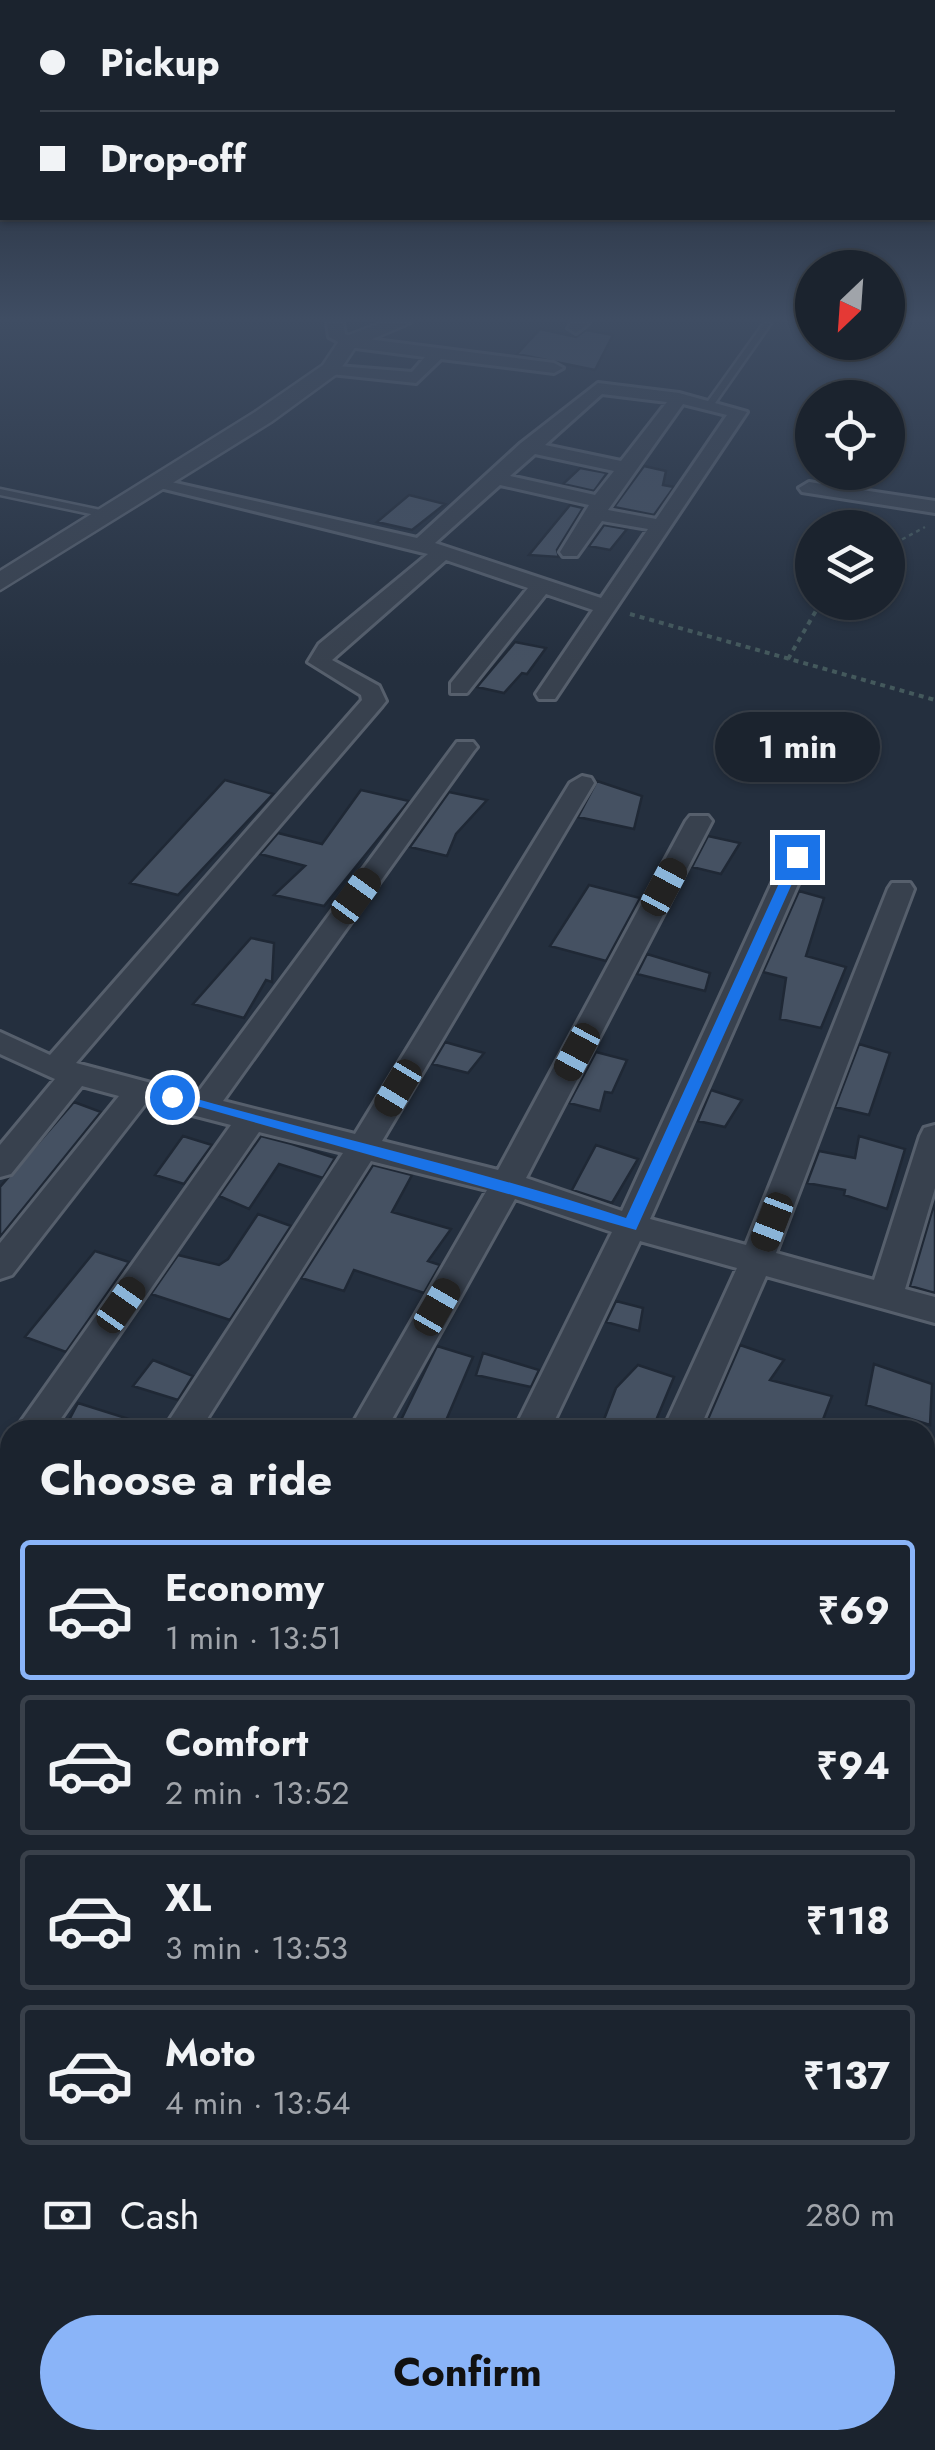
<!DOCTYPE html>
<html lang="en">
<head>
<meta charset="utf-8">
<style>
	:root { --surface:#1b232e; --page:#242b36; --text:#f1f3f6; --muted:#a0a4aa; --line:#39404a; --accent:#8ab4f8 }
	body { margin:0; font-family:Jost,sans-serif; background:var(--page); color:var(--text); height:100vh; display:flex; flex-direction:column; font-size:38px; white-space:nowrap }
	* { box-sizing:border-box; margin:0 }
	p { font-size:32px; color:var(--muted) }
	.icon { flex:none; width:55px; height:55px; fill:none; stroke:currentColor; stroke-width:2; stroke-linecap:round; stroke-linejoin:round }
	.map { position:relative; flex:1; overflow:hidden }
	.sheet { position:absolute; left:0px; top:1420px; width:935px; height:1030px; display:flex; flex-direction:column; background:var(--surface); border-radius:30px 30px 0 0; box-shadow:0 2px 8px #0004,0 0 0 2px var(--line) }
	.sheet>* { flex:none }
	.banner { position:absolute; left:0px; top:0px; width:935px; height:220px; box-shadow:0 2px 8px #0004,0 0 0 2px var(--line); display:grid; align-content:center; height:220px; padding:0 40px; background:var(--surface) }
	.needle { width:65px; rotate:205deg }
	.controls { position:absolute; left:795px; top:250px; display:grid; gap:20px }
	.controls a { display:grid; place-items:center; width:110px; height:110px; border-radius:50%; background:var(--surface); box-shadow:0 2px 8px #0004,0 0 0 2px var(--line); font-size:50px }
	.end { position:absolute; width:45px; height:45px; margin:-22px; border:12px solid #1a73e8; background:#fff; box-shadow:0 0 0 5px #fff }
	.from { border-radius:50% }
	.bubble { position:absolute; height:70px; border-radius:35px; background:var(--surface); box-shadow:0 2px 8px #0004,0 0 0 2px var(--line); font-size:32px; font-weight:700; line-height:70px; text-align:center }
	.car { position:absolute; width:30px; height:60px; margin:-30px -15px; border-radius:12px; box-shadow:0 0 8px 2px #0007; background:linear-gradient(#222 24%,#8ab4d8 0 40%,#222 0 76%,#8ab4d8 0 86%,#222 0) }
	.banner b { display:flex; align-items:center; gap:35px; height:95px; font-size:38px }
	.banner b+b { border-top:2px solid var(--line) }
	.banner i { width:25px; height:25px; background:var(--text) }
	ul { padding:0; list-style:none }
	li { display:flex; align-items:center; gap:30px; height:140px; margin:0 20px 15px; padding:0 20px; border:5px solid var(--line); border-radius:10px }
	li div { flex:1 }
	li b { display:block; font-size:38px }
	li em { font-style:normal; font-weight:700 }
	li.on { border-color:var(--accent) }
	li>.icon { width:90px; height:90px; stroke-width:1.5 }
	h2 { padding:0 40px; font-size:45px; line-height:120px }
	.pay { display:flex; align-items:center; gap:25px; height:110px; padding:0 40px; font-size:38px }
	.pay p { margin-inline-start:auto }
	.cta { display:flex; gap:20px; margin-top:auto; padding:20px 40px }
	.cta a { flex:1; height:115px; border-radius:60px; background:var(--accent); color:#111; font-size:40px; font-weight:700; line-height:115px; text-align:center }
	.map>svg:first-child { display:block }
	.building { fill:#455162; stroke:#1f2835; stroke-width:2.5 }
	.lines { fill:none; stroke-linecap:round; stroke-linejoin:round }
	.service-casing { stroke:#565f6c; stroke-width:5 }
	.minor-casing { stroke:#565f6c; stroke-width:6 }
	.tertiary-casing { stroke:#565f6c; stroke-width:5 }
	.path-far1 { stroke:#44595c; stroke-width:2.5; stroke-dasharray:4 4; stroke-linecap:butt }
	.path { stroke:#44595c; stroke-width:4; stroke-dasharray:5 5; stroke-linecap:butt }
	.service { fill:#38414e; fill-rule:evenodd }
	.minor { fill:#38414e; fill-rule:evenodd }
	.tertiary { fill:#38414e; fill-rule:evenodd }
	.route { fill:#1a73e8 }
</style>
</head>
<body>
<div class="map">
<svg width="935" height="2450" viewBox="0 0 935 2450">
	<rect width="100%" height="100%" fill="#242f3e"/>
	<path class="building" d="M540 329 576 337 586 330 613 335 595 370 517 354Z
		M644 466 666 471 663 485 674 487 654 515 614 507Z
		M580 468 607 473 594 491 563 484Z
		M409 495 445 504 412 530 377 522Z
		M570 505 583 508 557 550 559 557 529 555Z
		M604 525 627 529 610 550 589 546Z
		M515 642 546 648 527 674 522 673 504 693 477 687Z
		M225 780 273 794 178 895 130 883Z
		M597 781 642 796 634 829 578 817Z
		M361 790 409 801 324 906 274 895 305 866 260 854 278 833 322 844Z
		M449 792 487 800 456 834 447 856 410 847Z
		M708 836 740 843 721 874 692 867Z
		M589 885 640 898 606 961 550 946Z
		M799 891 824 898 806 956 846 967 821 1028 780 1019 786 978 763 972Z
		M251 938 274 943 272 982 266 980 244 1018 193 1004Z
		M647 954 710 973 705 991 637 974Z
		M445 1042 484 1053 468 1073 432 1064Z
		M859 1044 890 1053 869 1115 835 1107Z
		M596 1052 627 1060 612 1093 605 1092 600 1111 569 1103Z
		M711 1090 742 1100 725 1127 698 1121Z
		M74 1102 101 1112 0 1237V1187Z
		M183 1136 212 1145 184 1184 155 1175Z
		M261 1136 292 1144 335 1158 323 1178 279 1164 249 1209 219 1196Z
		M859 1136 905 1149 887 1209 844 1195 845 1190 807 1183 819 1151 855 1158Z
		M596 1145 638 1159 612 1203 572 1190Z
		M373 1165 412 1175 392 1212 451 1229 428 1261 440 1265 424 1293 354 1270 344 1291 301 1278Z
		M935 1201V1293L910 1286Z
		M258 1214 291 1226 230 1320 151 1294 178 1255 219 1265 228 1259Z
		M95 1251 129 1262 66 1352 25 1337Z
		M616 1301 643 1308 639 1331 606 1322Z
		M740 1345 784 1360 770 1380 832 1396 819 1430H741L708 1419Z
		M437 1346 473 1357 442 1430H424L401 1420Z
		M483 1353 539 1370 531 1387 476 1375Z
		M153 1360 193 1376 178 1400 133 1386Z
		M874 1364 932 1384 930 1425 866 1405Z
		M638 1365 674 1377 652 1430H600L616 1388Z
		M78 1403 148 1425 147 1430H85L68 1422Z"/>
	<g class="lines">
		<defs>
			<path id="service" d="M764 323H771L713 406H707L706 404Z
				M0 489 110 512 115 515 110 518 0 495Z"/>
			<path id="minor" d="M327 323H343L345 334 352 337 554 363 563 368 554 373 441 359 416 383 331 374 322 369 325 365 412 372 425 357 348 347 329 337Z
				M571 323H589L576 333 568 328Z
				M598 383 679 393 747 412 555 699H539L536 694 593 610 546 594 467 693H451V683L528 588 446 560 332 660 379 686 386 701 382 706 76 1063 196 1095 457 742H473L477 747 473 752 223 1101 355 1134 570 783 582 776 591 778 594 783 382 1141 498 1170 686 821 690 816H708L712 821 526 1178 622 1211 784 857 788 852H806L810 857 650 1219 746 1245 888 889 892 883H910L914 889 776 1253 874 1280 920 1136 924 1128 935 1125V1188L905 1289 935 1297V1323L766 1276 699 1430H663L737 1268 640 1241 550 1430H514L612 1232 515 1199 386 1430H349L487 1190 371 1161 200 1430H163L343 1153 259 1132 53 1430H15L231 1125 146 1103 12 1275 0 1279V1243L119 1096 82 1086 11 1174 0 1177V1145L55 1079 0 1054V1032L50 1055 362 700 361 695 308 662 319 644 428 554 148 485 158 479 417 538 521 443ZM602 394 667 402 621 461 545 445ZM683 404 727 415 656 519 608 510ZM535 454 614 471 595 495 510 476ZM500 485 589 505 560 552 563 556H577L602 521 648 529 601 598 435 543Z
				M809 482 935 501V513L802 492 799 488Z
				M10 1448V1489L0 1493V1451Z
				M0 1642 10 1646V1723L0 1727Z
				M0 1805 10 1809V1851L0 1847Z
				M0 1994 10 1995V2041L0 2040Z
				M336 2440H393L397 2450H340Z"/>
			<path id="tertiary" d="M380 323H410L356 346 338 373 271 422 0 590V571L255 412 323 365 341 338Z"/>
		</defs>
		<use href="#service" class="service-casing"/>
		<use href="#minor" class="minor-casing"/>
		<use href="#tertiary" class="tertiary-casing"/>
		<path class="path-far1" d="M888 547 925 527"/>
		<path class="path" d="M630 614 935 700
			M788 659 821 602"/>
		<use href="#service" class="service"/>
		<use href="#minor" class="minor"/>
		<use href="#tertiary" class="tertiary"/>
	</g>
	<linearGradient id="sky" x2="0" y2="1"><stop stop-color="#141a22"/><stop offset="0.48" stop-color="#3f4d63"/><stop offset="1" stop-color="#3f4d63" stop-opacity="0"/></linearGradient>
	<rect width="935" height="666" fill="url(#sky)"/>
	<path class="route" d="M797 853 804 857 636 1230 165 1097 172 1092C324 1135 477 1169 626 1218L791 857Z"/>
</svg>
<div class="controls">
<a><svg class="needle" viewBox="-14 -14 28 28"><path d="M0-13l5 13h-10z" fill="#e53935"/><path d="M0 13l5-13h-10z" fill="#a0a4aa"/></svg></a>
<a><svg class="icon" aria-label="locate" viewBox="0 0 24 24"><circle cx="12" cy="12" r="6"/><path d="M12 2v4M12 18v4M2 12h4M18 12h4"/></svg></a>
<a><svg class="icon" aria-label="layers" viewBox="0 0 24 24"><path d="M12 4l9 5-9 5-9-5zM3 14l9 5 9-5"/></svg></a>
</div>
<i class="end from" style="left:172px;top:1097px"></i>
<i class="end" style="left:797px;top:857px"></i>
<div class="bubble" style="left:715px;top:712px;width:165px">1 min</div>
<i class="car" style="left:664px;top:887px;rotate:28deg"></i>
<i class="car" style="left:356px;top:896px;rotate:36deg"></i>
<i class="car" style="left:577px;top:1052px;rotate:208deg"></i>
<i class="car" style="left:398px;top:1088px;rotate:211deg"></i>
<i class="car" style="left:772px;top:1222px;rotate:201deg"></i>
<i class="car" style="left:121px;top:1305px;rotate:35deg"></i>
<i class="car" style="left:437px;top:1307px;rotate:30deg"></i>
<div class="banner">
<b><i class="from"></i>Pickup</b>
<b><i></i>Drop-off</b>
</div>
<section class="sheet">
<h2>Choose a ride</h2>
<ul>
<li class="on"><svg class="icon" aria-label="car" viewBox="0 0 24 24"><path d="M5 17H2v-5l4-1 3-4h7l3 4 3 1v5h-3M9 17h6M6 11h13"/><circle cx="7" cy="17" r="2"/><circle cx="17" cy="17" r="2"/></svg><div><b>Economy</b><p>1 min · 13:51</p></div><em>₹69</em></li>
<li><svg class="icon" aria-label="car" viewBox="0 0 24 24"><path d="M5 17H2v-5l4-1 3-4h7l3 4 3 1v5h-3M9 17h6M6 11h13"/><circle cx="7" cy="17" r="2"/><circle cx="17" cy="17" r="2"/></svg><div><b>Comfort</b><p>2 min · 13:52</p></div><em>₹94</em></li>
<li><svg class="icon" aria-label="car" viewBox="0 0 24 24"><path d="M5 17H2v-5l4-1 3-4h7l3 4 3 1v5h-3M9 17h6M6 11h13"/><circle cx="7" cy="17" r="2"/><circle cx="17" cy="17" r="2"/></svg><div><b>XL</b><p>3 min · 13:53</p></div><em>₹118</em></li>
<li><svg class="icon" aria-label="car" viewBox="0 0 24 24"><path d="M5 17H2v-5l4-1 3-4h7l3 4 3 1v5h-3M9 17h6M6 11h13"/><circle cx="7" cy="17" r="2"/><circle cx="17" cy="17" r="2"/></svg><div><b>Moto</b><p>4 min · 13:54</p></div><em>₹137</em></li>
</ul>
<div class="pay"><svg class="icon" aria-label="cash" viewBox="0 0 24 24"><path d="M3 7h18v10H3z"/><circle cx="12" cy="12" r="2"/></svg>Cash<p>280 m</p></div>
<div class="cta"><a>Confirm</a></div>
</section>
</div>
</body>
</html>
